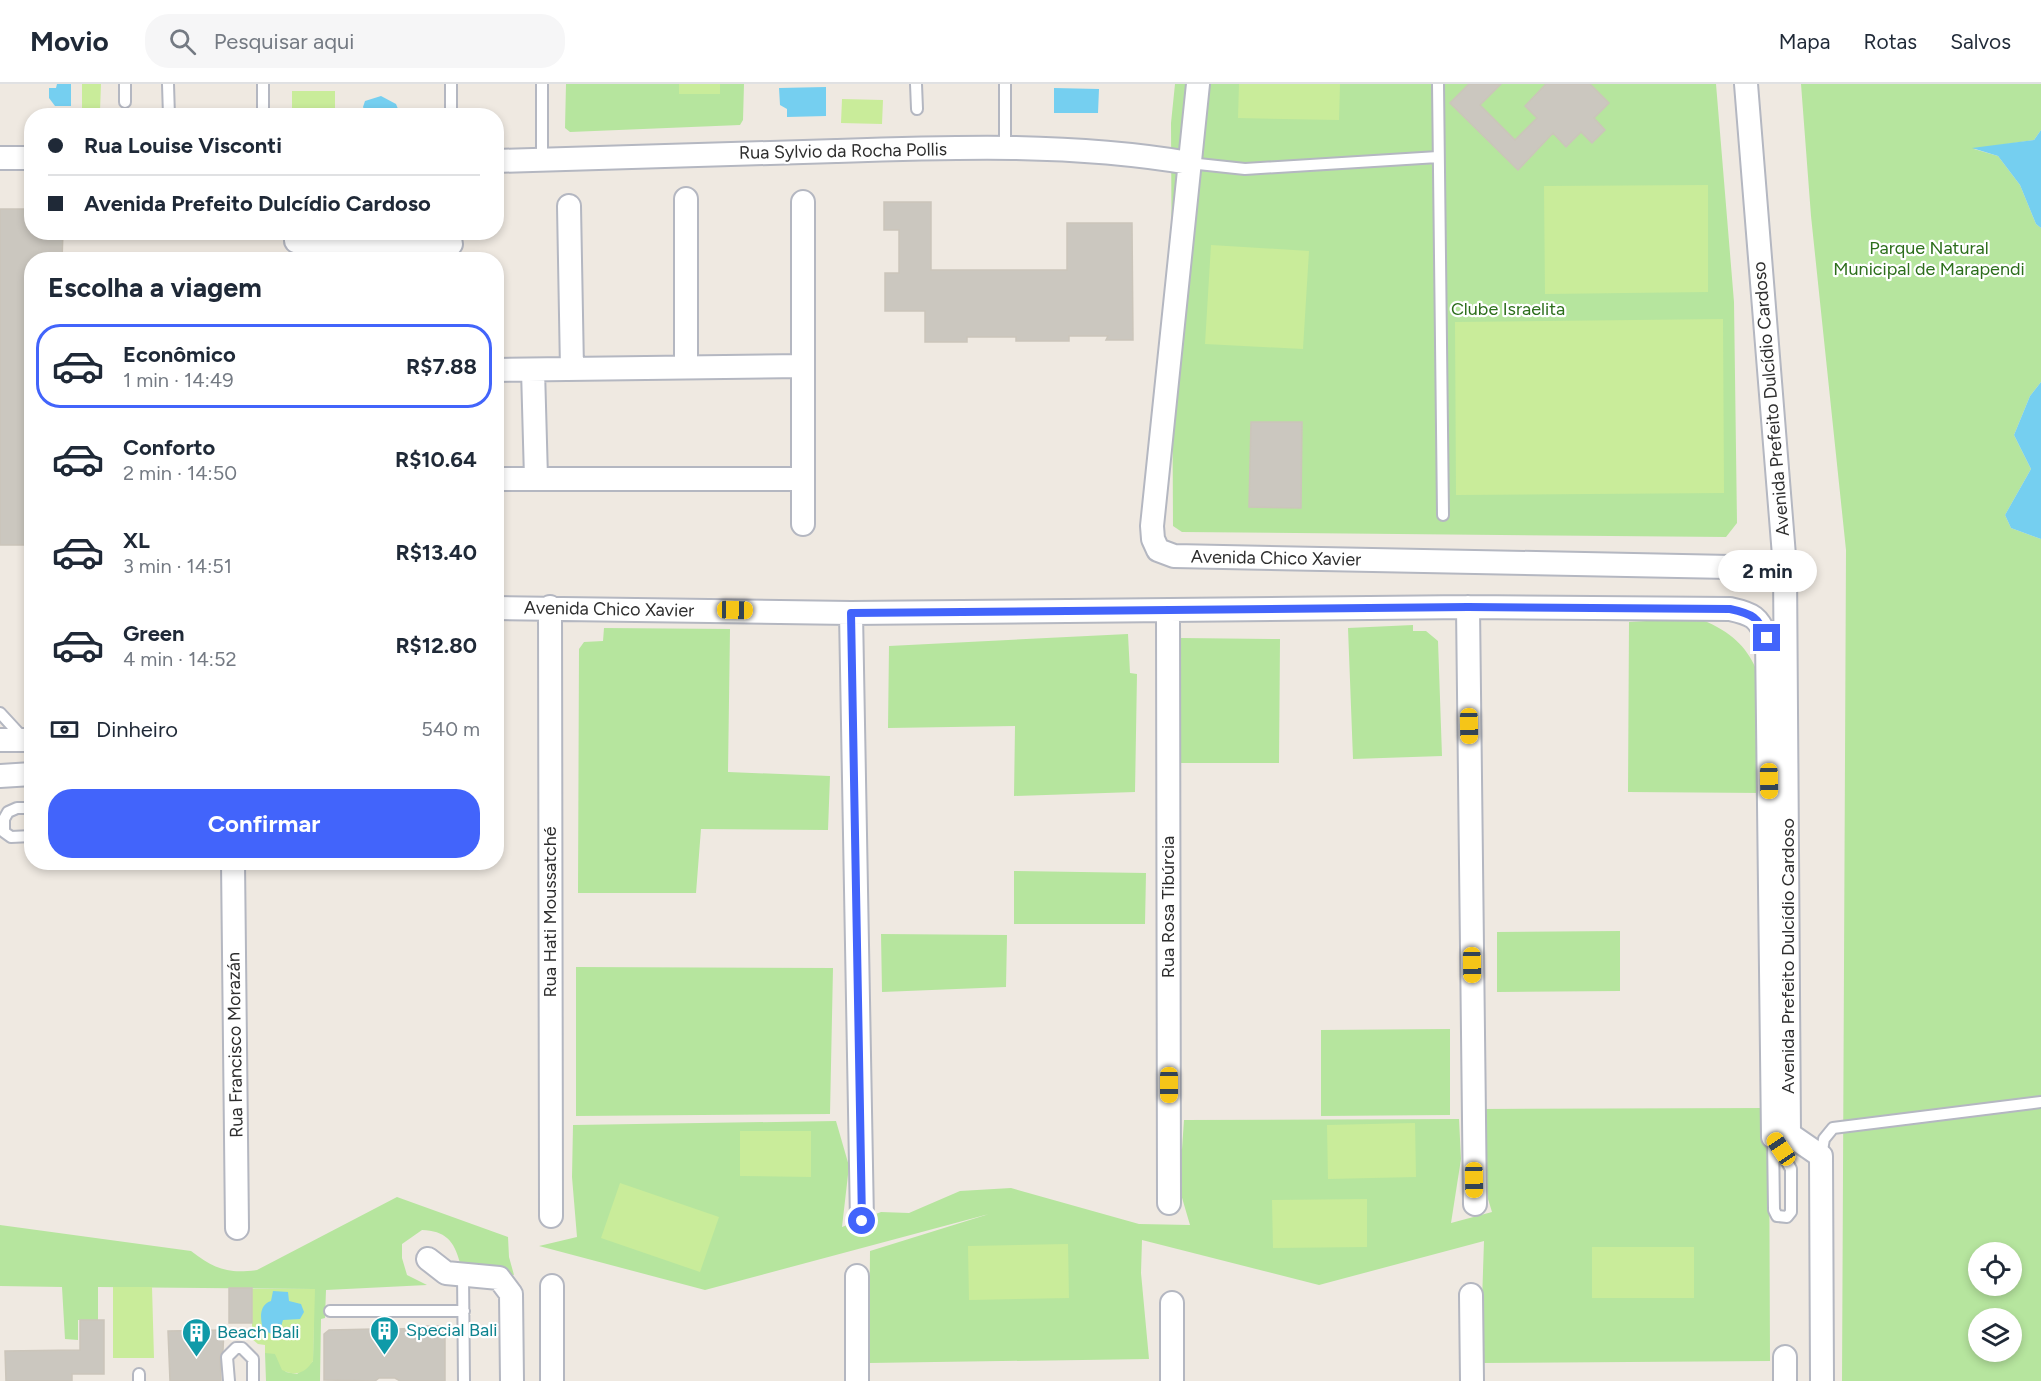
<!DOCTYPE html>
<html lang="pt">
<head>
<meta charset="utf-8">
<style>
	:root { --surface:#fff; --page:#f6f6f7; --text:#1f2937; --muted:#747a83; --line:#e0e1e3; --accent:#4264fb }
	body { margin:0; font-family:Figtree,sans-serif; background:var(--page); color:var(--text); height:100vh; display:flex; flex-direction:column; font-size:22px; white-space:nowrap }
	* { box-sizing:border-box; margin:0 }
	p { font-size:20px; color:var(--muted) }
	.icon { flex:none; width:33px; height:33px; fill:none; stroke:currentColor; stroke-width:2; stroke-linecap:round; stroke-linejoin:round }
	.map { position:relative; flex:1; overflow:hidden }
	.side { position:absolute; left:24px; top:168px; width:480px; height:618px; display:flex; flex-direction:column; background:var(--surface); border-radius:24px; box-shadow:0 3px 9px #0003 }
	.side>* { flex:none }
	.banner { position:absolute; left:24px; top:24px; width:480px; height:132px; border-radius:24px; box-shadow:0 3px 9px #0003; display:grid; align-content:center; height:132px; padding:0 24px; background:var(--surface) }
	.controls { position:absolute; left:1968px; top:1158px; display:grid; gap:12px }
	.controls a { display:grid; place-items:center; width:54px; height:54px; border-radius:50%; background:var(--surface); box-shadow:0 3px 9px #0003; font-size:30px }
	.end { position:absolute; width:27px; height:27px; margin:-14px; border:8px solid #4264fb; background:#fff; box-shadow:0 0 0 3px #fff }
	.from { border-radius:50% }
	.bubble { position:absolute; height:42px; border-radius:21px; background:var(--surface); box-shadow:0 3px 9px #0003; font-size:20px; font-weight:700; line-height:42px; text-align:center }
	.car { position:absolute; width:18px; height:36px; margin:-18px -9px; border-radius:8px; box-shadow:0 0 4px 2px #0007; background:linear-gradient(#f5c518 24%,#345 0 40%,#f5c518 0 76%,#345 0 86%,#f5c518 0) }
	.banner b { display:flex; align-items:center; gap:21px; height:57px; font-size:22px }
	.banner b+b { border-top:2px solid var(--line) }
	.banner i { width:15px; height:15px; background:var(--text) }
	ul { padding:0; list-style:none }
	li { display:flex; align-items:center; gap:18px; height:84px; margin:0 12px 9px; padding:0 12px; border:3px solid transparent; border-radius:24px }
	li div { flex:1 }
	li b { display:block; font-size:22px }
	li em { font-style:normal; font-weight:700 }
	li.current { border-color:var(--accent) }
	li>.icon { width:54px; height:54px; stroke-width:1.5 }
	h2 { padding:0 24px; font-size:27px; line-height:72px }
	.pay { display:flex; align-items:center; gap:15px; height:66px; padding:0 24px; font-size:22px }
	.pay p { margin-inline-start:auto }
	.button { display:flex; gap:12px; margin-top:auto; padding:12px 24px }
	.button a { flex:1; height:69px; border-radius:24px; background:var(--accent); color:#fff; font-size:24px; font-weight:700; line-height:69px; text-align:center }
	header { display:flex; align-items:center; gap:36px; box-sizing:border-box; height:84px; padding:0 30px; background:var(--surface); border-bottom:2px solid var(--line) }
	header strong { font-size:28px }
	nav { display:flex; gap:33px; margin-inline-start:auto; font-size:21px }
	.search { width:420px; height:54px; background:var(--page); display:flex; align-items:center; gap:15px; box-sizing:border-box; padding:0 21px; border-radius:24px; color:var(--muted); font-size:22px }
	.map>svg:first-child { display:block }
	.green { fill:#b6e59e; fill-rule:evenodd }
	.pitch { fill:#c9ec9a }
	.water { fill:#75cff0 }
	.building { fill:#cbc7bf; stroke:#cbc5ba; stroke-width:1.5 }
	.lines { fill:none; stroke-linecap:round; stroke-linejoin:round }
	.service-casing { stroke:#b4b7c1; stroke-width:14 }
	.minor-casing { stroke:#b4b7c1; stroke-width:26 }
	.service { stroke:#fff; stroke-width:10 }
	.minor { stroke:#fff; stroke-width:22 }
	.route { stroke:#4264fb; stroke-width:8 }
	.labels { text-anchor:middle; stroke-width:4.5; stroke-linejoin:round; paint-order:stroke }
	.street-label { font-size:18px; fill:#2e2e2e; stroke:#fff }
	.park-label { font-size:18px; fill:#2c6e1b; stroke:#fff }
	.culture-label { font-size:18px; fill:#0d838f; stroke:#fff; text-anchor:start }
</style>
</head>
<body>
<header>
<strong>Movio</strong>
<div class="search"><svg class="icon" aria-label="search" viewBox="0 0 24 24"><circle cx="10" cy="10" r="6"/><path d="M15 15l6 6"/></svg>Pesquisar aqui</div>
<nav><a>Mapa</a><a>Rotas</a><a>Salvos</a></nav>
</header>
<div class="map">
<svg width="2041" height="1297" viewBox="0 0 2041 1297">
	<rect width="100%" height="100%" fill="#efe9e1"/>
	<path class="green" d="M566 0H744L743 36 740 41 570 48 565 44Z
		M1175 0H1716L1734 218 1737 439 1726 453 1182 448 1173 442 1171 39Z
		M1801 0H2041V46L2034 56 1974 65 1998 72 2020 101 2036 140 2041 144V298L2030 312 2014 351 2031 385 2005 431 2011 444 2041 455V1297H1842L1846 466 1811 132ZM1978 1168H2012V1202H1978ZM1978 1234H2012V1268H1978Z
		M1697 534C1782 564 1763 636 1764 709L1628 708 1629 538Z
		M1413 541V547H1426L1438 557 1442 672 1353 675 1348 544Z
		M604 544 730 545 728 688 830 692 828 746 701 745 696 809H578L579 565 584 558 603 557Z
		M1128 550 1130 589 1137 590 1135 708 1014 712 1015 642 888 644 889 562Z
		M1181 554 1280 555 1279 679H1180Z
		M1014 787 1146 789 1145 840H1014Z
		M1620 847V907L1497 908V848Z
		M881 850 1007 851 1006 903 882 908Z
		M576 883 833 884 830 1030 576 1032Z
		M1450 945V1031L1321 1032V946Z
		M1769 1024 1770 1277 1480 1279 1484 1157 1319 1201 1142 1156 1141 1189 1149 1275 869 1279 870 1167 989 1130 705 1206 539 1162 577 1153 572 1093 573 1041 836 1037 849 1082 842 1143 881 1128 909 1129 960 1107 1011 1104 1139 1140 1190 1141 1173 1083V1068L1182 1065 1184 1036 1459 1035 1461 1075 1451 1139 1492 1128 1481 1092V1025Z
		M397 1113 508 1153 509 1173 514 1191 460 1179C454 1156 445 1147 422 1146L402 1160V1174L407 1191 427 1201 326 1206 325 1234 321 1235 320 1297H266L265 1269H275L286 1288 297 1290 313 1277 314 1205 98 1203V1236H78V1256L65 1255 62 1203 0 1202V1141L191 1167C215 1185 227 1190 257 1186Z"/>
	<path class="pitch" d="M82 0H101L100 27 82 26Z
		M679 0H720V10H679Z
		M1239 0H1340L1339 36 1238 34Z
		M292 7H335V31H292Z
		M842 15 883 16 882 40 841 39Z
		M1708 101V208L1545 210 1544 102Z
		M1211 161 1309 167 1303 265 1205 260Z
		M1723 235 1724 409 1456 411 1455 238Z
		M1415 1039 1416 1093 1328 1095 1327 1041Z
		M740 1047H811V1093L740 1092Z
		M620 1099 719 1133 700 1188 601 1154Z
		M1367 1115V1163L1273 1164 1272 1116Z
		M1068 1160 1069 1214 969 1216 968 1162Z
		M1592 1163H1694V1214H1592Z
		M113 1203H152L154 1274H113Z
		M252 1205H315L313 1277C305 1289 296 1293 282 1286L275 1270 265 1269V1261L258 1260 252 1255Z"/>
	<path class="water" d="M57 0H71V22H55L49 14V4H56Z
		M826 3V32L787 33V25L780 21 779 4Z
		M1054 4 1099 5 1098 29H1054Z
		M381 12 396 20 398 25 395 31 366 30 363 23 365 17Z
		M2041 46V144L2036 140 2020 101 1998 72 1972 64 2034 56Z
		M2041 298V455L2011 444 2005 431 2031 385 2014 351 2030 312Z
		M273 1207 288 1208 289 1217 301 1220 304 1228 300 1235 283 1236 280 1246 271 1250 263 1245C260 1234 259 1221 271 1217Z"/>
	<path class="building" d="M1469 0H1501L1480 21 1515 56 1537 34 1525 22 1546 0H1590L1609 19 1594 34 1605 46 1592 59 1581 48 1566 63 1553 49 1518 86 1450 19Z
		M884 118H931V186H1067V139H1132L1133 256H1106L1108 252H1069V257H1016V253H967V258H925V227H885V189H899V146H884Z
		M0 125H32V148H63L62 176H32V461H0Z
		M1251 338H1302L1301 424 1249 423Z
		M229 1204H252V1239H229Z
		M80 1236H104V1290H72V1297H6L5 1267 80 1266Z
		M422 1242H445V1297H400L395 1294H379L375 1297 324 1296V1250L329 1246 374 1245 377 1248H395L398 1245 421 1244Z
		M224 1246 223 1266 220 1273 221 1297H170L168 1247Z"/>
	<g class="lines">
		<defs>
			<path id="service" d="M125 0V18
				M168 0 169 32
				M263 0V32
				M451 0V30
				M916 0 917 25
				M1005 0V64
				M1438 0 1443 431
				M542 76V0
				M1189 79 1245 85 1438 73
				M0 629 24 655
				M32 724H17L8 728 4 735V748L11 753 32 752
				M1773 1053 1791 1085V1128L1787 1133 1777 1132 1774 1126Z
				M1821 1072 1824 1055 1833 1044 2041 1018
				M463 1189 464 1297
				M330 1227H464
				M139 1297V1290
				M229 1297 227 1273 236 1264H242L253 1275V1297"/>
			<path id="minor" d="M1198 0 1152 442 1153 455 1158 466 1174 472 1785 484
				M1746 0 1785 484 1789 1050 1821 1072 1822 1297
				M0 74H32
				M496 77C610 74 723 70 836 67 955 63 1071 59 1189 79
				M803 118V440
				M569 122 572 285
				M296 157 451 160
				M686 283V115
				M496 286 803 282
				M533 286 536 394
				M496 395H802
				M550 523 551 1132
				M1468 523 1475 1120
				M496 524 851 529 1468 523 1730 525C1753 530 1758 533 1767 554L1773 1053
				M1168 527 1169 1119
				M851 529 862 1137
				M0 656H32
				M0 692 32 690
				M233 778 237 1144
				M428 1175 446 1189 499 1194 511 1210 512 1297
				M857 1192V1297
				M552 1202V1297
				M1471 1211 1472 1297
				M1785 1273V1297
				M1172 1297V1219"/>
		</defs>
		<use href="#service" class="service-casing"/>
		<use href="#minor" class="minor-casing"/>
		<use href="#service" class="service"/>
		<use href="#minor" class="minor"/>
	</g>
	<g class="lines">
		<path class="route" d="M862 1137 851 529 1468 523 1730 525C1753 530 1758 533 1767 554"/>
	</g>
	<defs>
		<symbol id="building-pin" viewBox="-11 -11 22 30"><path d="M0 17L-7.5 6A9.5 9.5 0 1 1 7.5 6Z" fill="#0f9aa8" stroke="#fff"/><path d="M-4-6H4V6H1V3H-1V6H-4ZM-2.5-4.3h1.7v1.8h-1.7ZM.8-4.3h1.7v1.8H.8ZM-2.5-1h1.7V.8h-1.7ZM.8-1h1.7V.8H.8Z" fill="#fff"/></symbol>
	</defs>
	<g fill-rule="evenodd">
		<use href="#building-pin" x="368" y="1230" width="33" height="45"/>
		<use href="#building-pin" x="180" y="1232" width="33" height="45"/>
	</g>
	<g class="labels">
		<g class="street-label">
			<text transform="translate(843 67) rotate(-1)" y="6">Rua Sylvio da Rocha Pollis</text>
			<text transform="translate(1771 315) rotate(-95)" y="6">Avenida Prefeito Dulcídio Cardoso</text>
			<text transform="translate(1276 474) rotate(1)" y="6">Avenida Chico Xavier</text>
			<text transform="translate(609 525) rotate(1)" y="6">Avenida Chico Xavier</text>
			<text transform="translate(1168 823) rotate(-90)" y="6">Rua Rosa Tibúrcia</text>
			<text transform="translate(550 828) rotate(-90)" y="6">Rua Hati Moussatché</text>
			<text transform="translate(1788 872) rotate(-90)" y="6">Avenida Prefeito Dulcídio Cardoso</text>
			<text transform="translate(235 961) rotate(-91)" y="6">Rua Francisco Morazán</text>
		</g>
		<g class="park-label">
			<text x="1929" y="170">Parque Natural<tspan x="1929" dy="21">Municipal de Marapendi</tspan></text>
			<text x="1508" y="231">Clube Israelita</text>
		</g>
		<g class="culture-label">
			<text x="406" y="1252">Special Bali</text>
			<text x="217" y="1254">Beach Bali</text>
		</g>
	</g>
</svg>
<div class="controls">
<a><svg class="icon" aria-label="locate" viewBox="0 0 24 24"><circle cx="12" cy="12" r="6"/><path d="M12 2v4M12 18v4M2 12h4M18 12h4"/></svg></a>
<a><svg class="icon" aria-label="layers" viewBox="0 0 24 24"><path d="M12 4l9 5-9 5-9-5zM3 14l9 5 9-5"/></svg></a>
</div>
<i class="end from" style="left:862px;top:1137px"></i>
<i class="end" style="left:1767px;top:554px"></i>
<div class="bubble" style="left:1718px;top:466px;width:99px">2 min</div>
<i class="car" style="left:735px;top:526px;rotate:91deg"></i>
<i class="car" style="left:1469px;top:642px;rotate:179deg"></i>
<i class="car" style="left:1769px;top:697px;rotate:179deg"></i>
<i class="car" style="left:1472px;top:881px;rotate:179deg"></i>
<i class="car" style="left:1169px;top:1001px;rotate:180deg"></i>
<i class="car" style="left:1781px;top:1065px;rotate:326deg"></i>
<i class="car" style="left:1474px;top:1096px;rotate:179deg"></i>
<div class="banner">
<b><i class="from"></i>Rua Louise Visconti</b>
<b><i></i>Avenida Prefeito Dulcídio Cardoso</b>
</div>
<section class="side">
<h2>Escolha a viagem</h2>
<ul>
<li class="current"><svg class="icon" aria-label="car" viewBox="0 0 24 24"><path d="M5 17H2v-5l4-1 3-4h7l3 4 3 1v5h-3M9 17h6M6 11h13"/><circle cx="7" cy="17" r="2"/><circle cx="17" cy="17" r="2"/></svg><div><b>Econômico</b><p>1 min · 14:49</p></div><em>R$7.88</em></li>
<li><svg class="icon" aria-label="car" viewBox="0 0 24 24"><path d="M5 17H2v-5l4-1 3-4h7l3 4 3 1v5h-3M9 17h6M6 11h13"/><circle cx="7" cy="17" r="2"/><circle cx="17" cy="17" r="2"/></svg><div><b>Conforto</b><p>2 min · 14:50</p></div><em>R$10.64</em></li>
<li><svg class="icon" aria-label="car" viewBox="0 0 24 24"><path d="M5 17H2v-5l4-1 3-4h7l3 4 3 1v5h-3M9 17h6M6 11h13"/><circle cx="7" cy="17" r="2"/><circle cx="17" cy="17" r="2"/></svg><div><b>XL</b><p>3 min · 14:51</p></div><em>R$13.40</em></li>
<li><svg class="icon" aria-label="car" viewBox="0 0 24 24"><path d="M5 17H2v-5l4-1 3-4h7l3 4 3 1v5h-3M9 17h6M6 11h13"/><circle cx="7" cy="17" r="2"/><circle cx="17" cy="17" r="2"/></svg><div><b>Green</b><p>4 min · 14:52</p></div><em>R$12.80</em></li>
</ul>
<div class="pay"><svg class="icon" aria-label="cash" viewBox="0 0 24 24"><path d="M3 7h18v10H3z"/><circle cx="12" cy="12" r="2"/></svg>Dinheiro<p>540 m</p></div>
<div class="button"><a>Confirmar</a></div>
</section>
</div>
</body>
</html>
